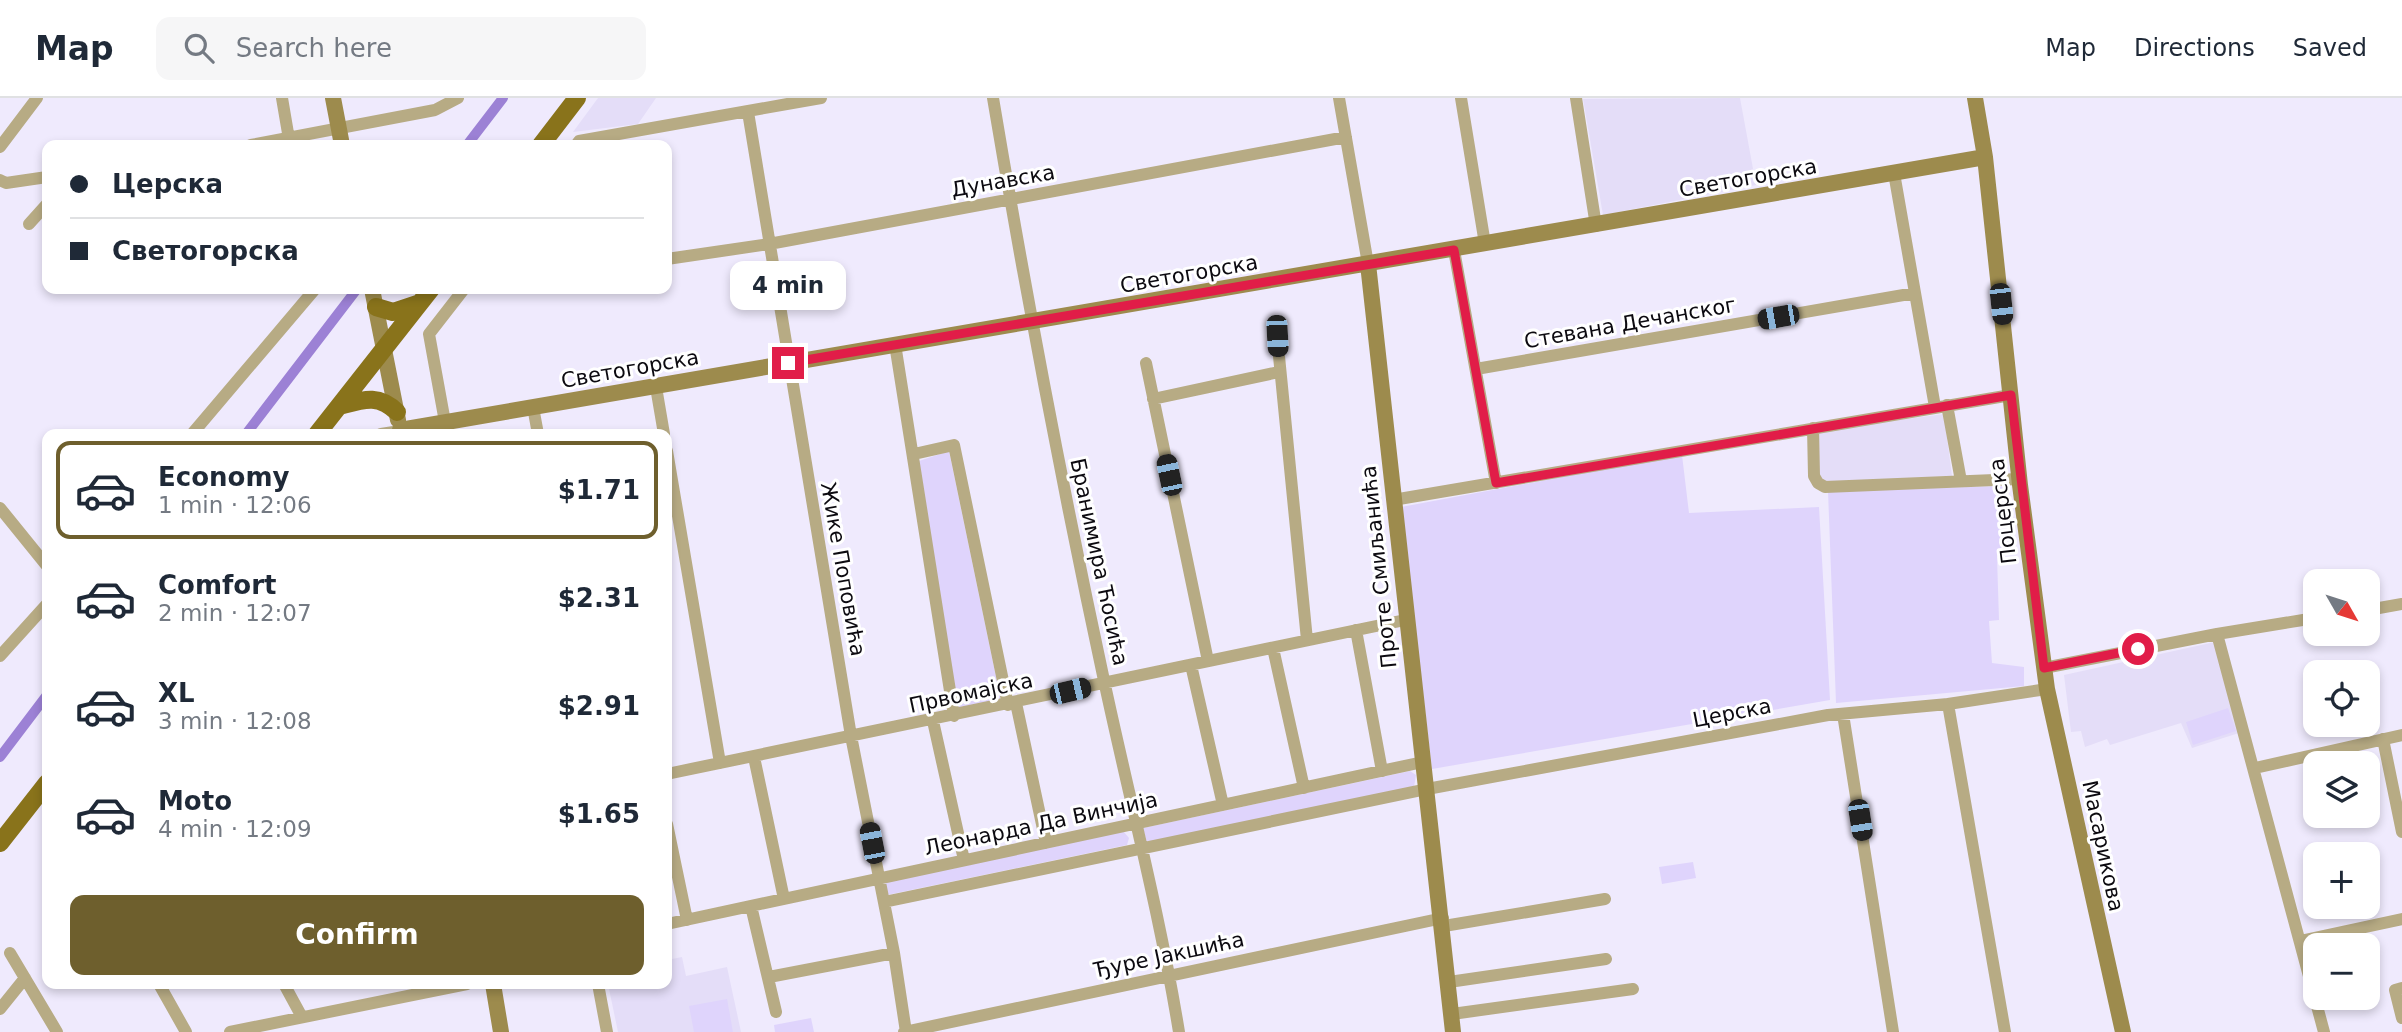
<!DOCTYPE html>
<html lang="en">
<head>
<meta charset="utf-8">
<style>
	:root { --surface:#fff; --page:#f6f6f7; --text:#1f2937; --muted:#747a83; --line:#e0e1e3; --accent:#6e5f2d }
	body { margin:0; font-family:"DejaVu Sans",sans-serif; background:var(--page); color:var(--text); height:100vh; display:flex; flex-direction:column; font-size:26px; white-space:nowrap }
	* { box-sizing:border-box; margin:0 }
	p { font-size:23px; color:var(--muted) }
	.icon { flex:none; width:38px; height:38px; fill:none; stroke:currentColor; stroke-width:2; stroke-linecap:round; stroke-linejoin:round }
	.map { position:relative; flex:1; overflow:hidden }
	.sheet { position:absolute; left:42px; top:331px; width:630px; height:560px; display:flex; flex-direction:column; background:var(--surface); border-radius:14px; box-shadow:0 4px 10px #0003 }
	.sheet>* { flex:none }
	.guide { position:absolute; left:42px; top:42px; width:630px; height:154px; border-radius:14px; box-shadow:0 4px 10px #0003; display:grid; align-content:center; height:154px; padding:0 28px; background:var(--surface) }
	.needle { width:46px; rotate:129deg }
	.controls { position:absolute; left:2303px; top:471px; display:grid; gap:14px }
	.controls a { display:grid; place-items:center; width:77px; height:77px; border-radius:14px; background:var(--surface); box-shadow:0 4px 10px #0003; font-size:35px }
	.end { position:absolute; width:32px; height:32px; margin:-16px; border:9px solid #e11d48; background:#fff; box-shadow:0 0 0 4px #fff }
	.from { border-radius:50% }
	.bubble { position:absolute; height:49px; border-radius:14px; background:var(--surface); box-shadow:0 4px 10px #0003; font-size:23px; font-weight:800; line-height:49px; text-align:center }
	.car { position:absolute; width:21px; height:42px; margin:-21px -10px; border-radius:9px; box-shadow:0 0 5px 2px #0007; background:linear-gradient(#222 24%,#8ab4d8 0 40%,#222 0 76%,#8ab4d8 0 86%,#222 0) }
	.guide b { display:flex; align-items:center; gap:24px; height:66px; font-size:26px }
	.guide b+b { border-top:2px solid var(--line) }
	.guide i { width:18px; height:18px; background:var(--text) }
	ul { padding:12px 0 0; list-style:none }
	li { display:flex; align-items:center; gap:21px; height:98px; margin:0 14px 10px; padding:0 14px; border:4px solid transparent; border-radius:14px }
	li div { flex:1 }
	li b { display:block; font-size:26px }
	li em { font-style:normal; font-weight:800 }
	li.active { border-color:var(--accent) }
	li>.icon { width:63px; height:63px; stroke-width:1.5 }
	.primary-button { display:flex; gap:14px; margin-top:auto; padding:14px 28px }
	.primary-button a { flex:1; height:80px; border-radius:14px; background:var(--accent); color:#fff; font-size:28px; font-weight:800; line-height:80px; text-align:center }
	header { display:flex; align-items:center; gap:42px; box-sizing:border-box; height:98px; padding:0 35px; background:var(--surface); border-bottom:2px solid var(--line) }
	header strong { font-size:33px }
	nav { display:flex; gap:38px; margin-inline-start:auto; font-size:24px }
	.search { width:490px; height:63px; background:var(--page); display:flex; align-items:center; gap:18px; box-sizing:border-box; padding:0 24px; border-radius:14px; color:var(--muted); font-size:26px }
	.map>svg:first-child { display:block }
	.built { fill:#e4ddf8 }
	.green { fill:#dfd4fc }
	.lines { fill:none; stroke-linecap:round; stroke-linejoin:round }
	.canal { stroke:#9c81d5; stroke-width:10 }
	.street { stroke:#b7ab84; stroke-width:12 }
	.secondary { stroke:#9d8b4d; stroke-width:16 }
	.primary { stroke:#89731b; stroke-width:18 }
	.route { stroke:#e11d48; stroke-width:9 }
	.labels { text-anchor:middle; stroke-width:6; stroke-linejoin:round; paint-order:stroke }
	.street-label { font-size:21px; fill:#0c0a10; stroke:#fff }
</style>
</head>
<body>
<header>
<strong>Map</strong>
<div class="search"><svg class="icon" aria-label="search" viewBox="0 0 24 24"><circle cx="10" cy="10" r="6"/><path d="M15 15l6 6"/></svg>Search here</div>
<nav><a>Map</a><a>Directions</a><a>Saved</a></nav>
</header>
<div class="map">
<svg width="2402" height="934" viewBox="0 0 2402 934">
	<rect width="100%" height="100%" fill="#efeafd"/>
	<path class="built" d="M598 0H656L638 26 573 34Z
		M1740 0 1756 87 1603 117 1583 1Z
		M1944 316 1952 378 1825 384 1819 380 1817 333Z
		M2215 544 2242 634 2192 650 2181 625 2110 647 2107 641 2085 649 2081 633 2071 634 2064 577Z
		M682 859 686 878 727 869 741 934H618L608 886H667V862Z"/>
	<path class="green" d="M949 353 1001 603 958 610 919 363Z
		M1682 357 1689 415 1819 409 1830 602 1432 671 1401 409Z
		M2002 388 2008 446 1997 459 1999 522 1989 523 1992 565 2024 569V588L1836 605 1828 393Z
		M2228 610 2236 633 2193 647 2186 624Z
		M1410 673 1416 677 1414 689 1147 745 1143 730Z
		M1123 733 1129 740 1127 747 887 797 885 786 889 783Z
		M1693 764 1696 780 1662 786 1659 769Z
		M727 901 733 934H694L689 908Z
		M811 920 814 934H775L774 927Z"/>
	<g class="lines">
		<path class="canal" d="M467 47 503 0
			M246 336 357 191
			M0 659 47 597"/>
		<path class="street" d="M282 0 290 47
			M993 0C1026 197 1063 392 1105 587 1130 703 1160 817 1179 934
			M1339 0 1368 166
			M1461 0 1485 146
			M1576 0 1596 128
			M748 14 851 638 894 855 906 934
			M251 47 435 12 458 0
			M576 47 579 43 821 0
			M0 49 37 0
			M1894 75 1935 309
			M0 82 6 85 47 79
			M29 126 47 106
			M1454 152 1496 385
			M667 161 769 146 1346 39
			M1277 238 1307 542
			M895 246 954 618
			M1146 265 1208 563
			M1476 271 1915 195
			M656 289 664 336
			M1153 301 1279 274
			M1947 307 1961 383
			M533 309 538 336
			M445 324 429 236 464 191
			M1813 330 1814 378 1818 385 1825 389 2019 381
			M192 336 315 191
			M381 336 400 333
			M667 353 720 665
			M914 356 954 347 1008 607
			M1393 402 2011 297
			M0 410 47 468
			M2368 512 2402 506
			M1356 532 1382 673
			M2217 536 2324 934
			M1273 550 1304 690
			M0 558 47 506
			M1191 567 1223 707
			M2044 570 2217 536 2315 520
			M1016 605 1046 745
			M1948 606 2005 934
			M1843 616 1893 934
			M933 623 964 762
			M2383 641 2402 734
			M754 659 784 801
			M2255 670 2402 637
			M667 676 1405 522
			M667 726 687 822
			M884 804 1427 691 1828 617 1948 606 2047 591
			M751 808 776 914
			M667 826 1423 664
			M1444 828 1605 801
			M2300 843 2402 821
			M10 855 57 934
			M769 879 894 855
			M1449 884 1606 861
			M159 886 186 934
			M284 886 302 919
			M598 886 607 934
			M2402 890 2395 892 2402 920
			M0 911 25 880
			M1452 916 1633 891
			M230 934 467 886
			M904 934 1443 820"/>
		<path class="secondary" d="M333 0 342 47
			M1975 0 1985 59 2020 387 2047 591 2123 934
			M1368 166 1453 934
			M372 191 398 322
			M400 332 1985 59
			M493 886 501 934"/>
		<path class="primary" d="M541 47 577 0
			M376 209 393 214 420 205
			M339 308C362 302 378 295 397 314
			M317 336 431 191
			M0 745 47 685"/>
	</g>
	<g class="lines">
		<path class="route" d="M788 265 1454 152 1496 385 2011 297 2044 570 2138 551"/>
	</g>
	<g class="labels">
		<g class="street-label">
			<text transform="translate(1748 80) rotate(-10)" y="7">Светогорска</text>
			<text transform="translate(1003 83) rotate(-10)" y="7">Дунавска</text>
			<text transform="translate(1189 176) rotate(-10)" y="7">Светогорска</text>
			<text transform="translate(1630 225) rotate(-10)" y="7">Стевана Дечанског</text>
			<text transform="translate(630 271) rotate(-10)" y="7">Светогорска</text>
			<text transform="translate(2003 413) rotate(-97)" y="7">Поцерска</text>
			<text transform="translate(1099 464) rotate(78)" y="7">Бранимира Ћосића</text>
			<text transform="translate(1379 469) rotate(-96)" y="7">Проте Смиљанића</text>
			<text transform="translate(843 471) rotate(80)" y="7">Жике Поповића</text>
			<text transform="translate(971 595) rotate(-12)" y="7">Првомајска</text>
			<text transform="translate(1732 615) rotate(-11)" y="7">Церска</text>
			<text transform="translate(1041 726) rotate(-12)" y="7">Леонарда Да Винчија</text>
			<text transform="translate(2103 748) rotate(78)" y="7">Масарикова</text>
			<text transform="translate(1169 857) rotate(-12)" y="7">Ђуре Јакшића</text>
		</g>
	</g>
</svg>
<div class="controls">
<a><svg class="needle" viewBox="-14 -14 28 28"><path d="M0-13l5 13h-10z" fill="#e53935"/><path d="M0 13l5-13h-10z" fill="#747a83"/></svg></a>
<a><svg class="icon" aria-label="locate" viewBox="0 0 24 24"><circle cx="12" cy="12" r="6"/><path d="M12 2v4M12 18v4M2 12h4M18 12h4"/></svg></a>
<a><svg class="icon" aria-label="layers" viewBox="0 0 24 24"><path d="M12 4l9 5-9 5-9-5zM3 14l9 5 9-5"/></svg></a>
<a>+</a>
<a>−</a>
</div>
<i class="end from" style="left:2138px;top:551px"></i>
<i class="end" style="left:788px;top:265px"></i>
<div class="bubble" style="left:730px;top:163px;width:116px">4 min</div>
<i class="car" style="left:2001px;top:206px;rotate:174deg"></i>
<i class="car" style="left:1778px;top:219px;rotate:260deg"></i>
<i class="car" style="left:1277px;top:238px;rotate:177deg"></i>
<i class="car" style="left:1169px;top:377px;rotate:348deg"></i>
<i class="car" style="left:1070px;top:593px;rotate:77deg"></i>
<i class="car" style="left:1860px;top:722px;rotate:171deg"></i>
<i class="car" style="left:872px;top:745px;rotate:349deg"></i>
<div class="guide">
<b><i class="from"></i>Церска</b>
<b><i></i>Светогорска</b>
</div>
<section class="sheet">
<ul>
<li class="active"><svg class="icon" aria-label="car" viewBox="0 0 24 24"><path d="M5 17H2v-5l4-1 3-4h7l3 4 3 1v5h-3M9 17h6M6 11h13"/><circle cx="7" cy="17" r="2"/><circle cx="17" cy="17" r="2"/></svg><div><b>Economy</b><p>1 min · 12:06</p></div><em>$1.71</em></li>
<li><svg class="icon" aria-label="car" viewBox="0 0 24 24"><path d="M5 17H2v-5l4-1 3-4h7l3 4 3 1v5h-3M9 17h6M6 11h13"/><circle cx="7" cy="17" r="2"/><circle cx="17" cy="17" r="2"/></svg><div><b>Comfort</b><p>2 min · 12:07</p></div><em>$2.31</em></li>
<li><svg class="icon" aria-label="car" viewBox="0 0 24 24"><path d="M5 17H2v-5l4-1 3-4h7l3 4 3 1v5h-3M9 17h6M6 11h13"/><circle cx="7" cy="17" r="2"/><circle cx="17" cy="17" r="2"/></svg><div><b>XL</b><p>3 min · 12:08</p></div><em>$2.91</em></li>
<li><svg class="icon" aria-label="car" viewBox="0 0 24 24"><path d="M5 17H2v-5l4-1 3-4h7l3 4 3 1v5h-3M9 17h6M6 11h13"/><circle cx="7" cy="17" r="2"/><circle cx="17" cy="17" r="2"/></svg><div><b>Moto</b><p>4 min · 12:09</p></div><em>$1.65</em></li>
</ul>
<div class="primary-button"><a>Confirm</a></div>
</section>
</div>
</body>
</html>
